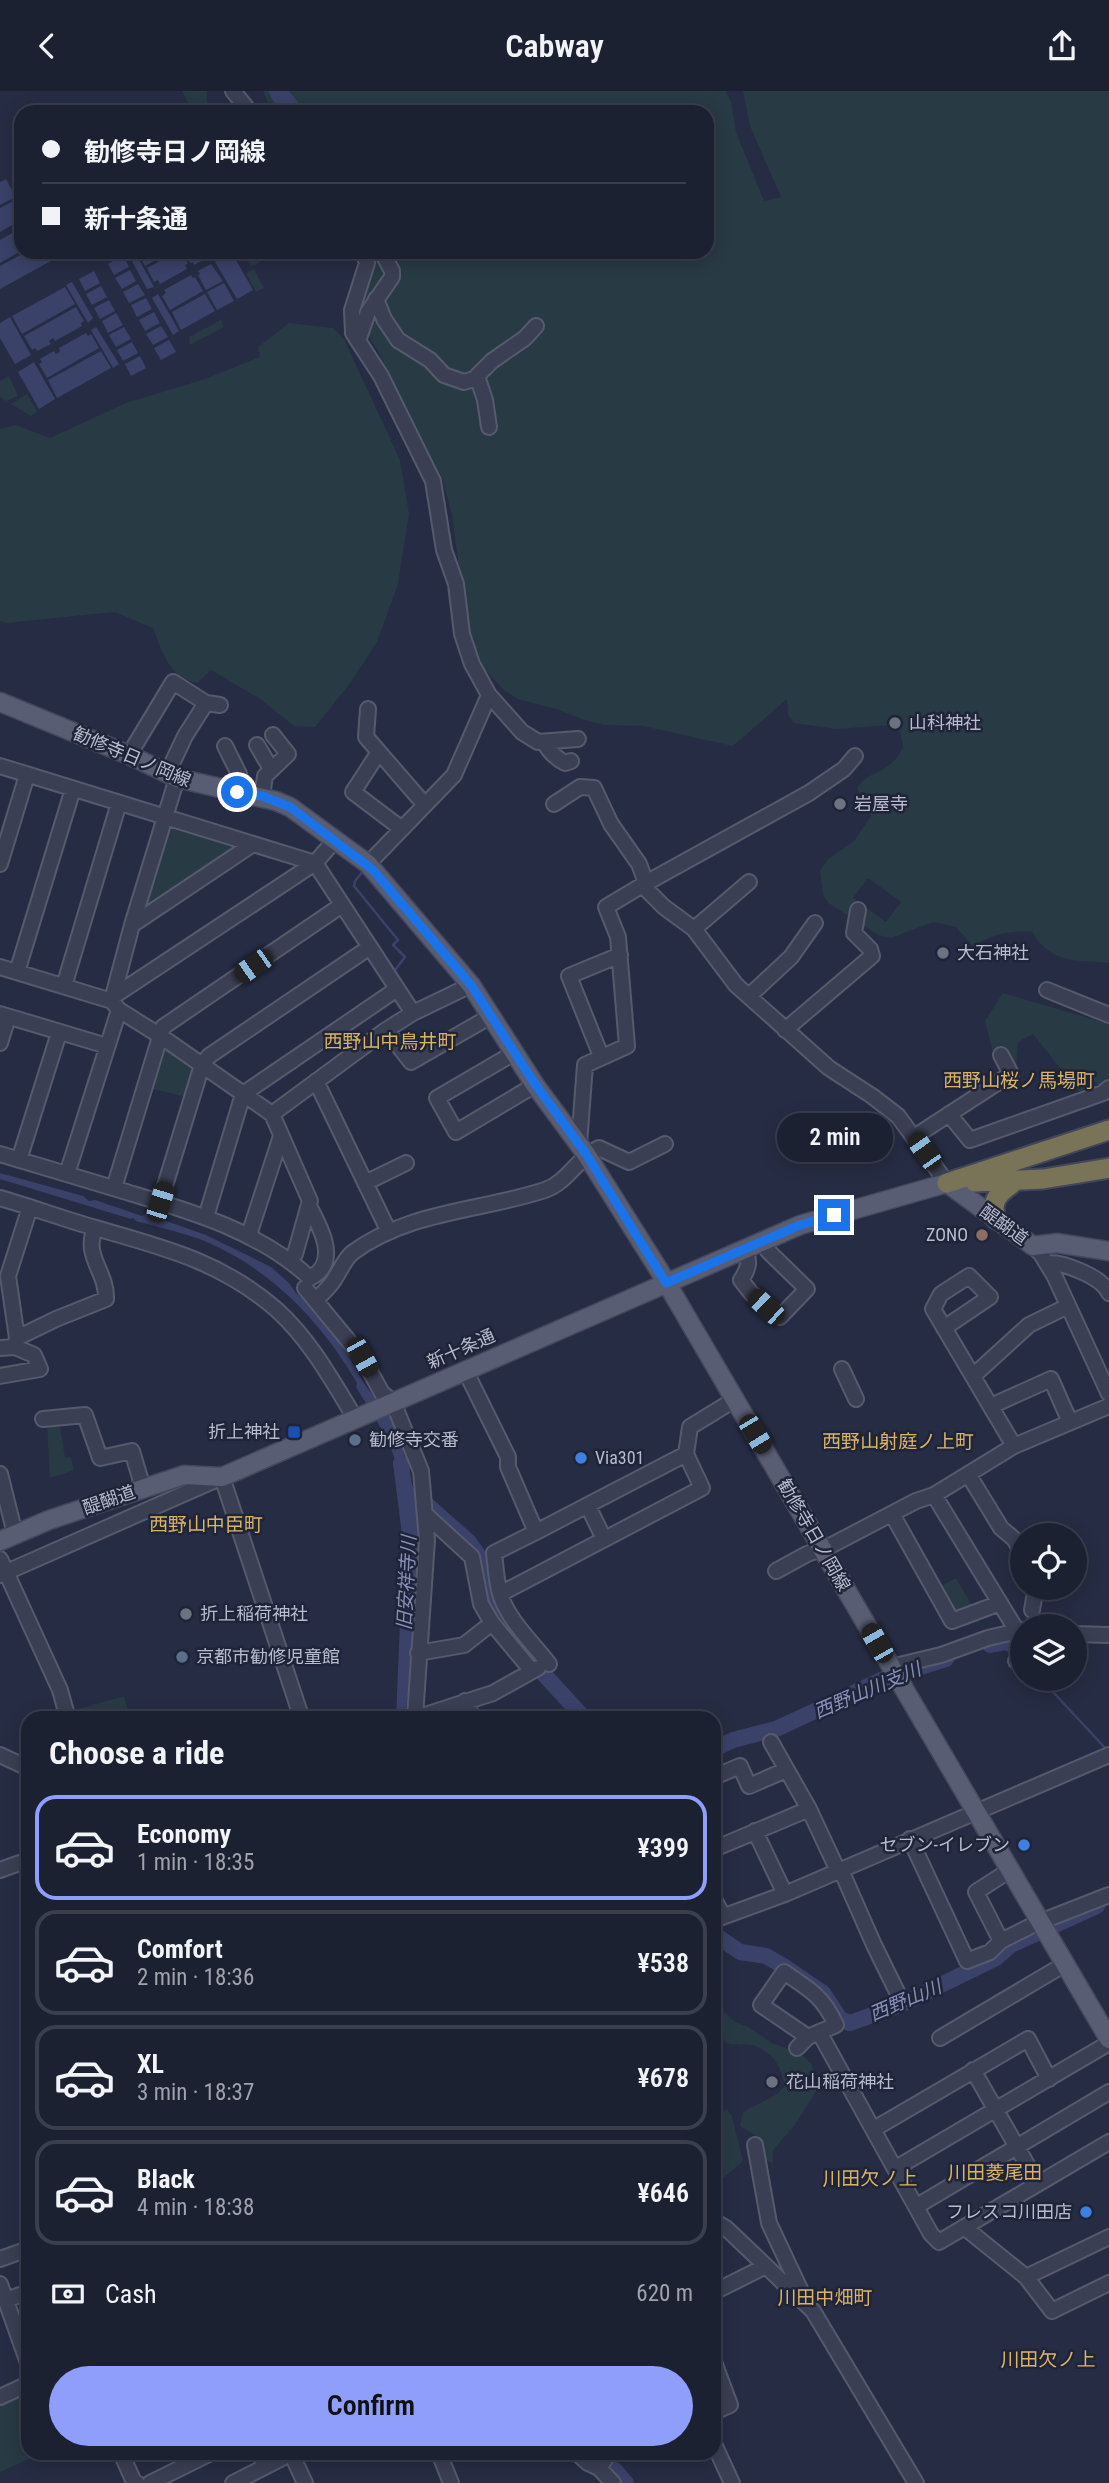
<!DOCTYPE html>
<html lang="en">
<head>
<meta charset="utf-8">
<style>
	:root { --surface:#1c2132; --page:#25293a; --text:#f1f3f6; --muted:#a0a3ac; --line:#3a3e4d; --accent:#8f9efa }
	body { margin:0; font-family:"Roboto Condensed","Noto Sans JP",sans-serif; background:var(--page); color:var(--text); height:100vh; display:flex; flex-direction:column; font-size:26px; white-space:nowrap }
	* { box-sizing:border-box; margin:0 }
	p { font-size:23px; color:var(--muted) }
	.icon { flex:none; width:38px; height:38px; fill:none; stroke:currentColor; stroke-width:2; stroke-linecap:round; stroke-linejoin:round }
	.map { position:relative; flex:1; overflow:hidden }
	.panel { position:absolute; left:21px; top:1620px; width:700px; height:749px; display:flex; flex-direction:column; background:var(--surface); border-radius:21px; box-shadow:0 4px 18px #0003,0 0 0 2px var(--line) }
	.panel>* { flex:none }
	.guide { position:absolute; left:14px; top:14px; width:700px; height:154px; border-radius:21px; box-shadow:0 4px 18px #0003,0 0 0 2px var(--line); display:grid; align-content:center; height:154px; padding:0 28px; background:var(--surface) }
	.tools { position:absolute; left:1010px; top:1432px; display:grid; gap:14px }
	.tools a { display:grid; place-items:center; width:77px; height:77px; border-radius:50%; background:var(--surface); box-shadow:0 4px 18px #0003,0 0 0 2px var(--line); font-size:35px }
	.end { position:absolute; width:32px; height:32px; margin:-16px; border:9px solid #1a73e8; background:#fff; box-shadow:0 0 0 4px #fff }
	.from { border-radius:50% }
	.bubble { position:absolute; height:49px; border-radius:24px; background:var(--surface); box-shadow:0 4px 18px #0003,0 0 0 2px var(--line); font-size:23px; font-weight:600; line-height:49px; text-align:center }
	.car { position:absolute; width:21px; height:42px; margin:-21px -10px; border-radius:9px; box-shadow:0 0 5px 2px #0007; background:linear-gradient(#222 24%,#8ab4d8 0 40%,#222 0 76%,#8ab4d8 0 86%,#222 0) }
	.guide b { display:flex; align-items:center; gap:24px; height:66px; font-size:26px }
	.guide b+b { border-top:2px solid var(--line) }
	.guide i { width:18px; height:18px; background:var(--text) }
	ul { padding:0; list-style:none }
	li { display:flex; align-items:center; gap:21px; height:105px; margin:0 14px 10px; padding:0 14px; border:4px solid var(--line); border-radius:21px }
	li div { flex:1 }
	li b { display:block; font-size:26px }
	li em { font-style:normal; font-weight:600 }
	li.current { border-color:var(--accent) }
	li>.icon { width:63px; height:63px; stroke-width:1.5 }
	h2 { padding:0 28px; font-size:32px; line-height:84px }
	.pay { display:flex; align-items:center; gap:18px; height:77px; padding:0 28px; font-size:26px }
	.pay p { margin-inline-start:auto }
	.button { display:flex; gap:14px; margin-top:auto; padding:14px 28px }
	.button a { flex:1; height:80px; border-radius:42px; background:var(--accent); color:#111; font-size:28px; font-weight:600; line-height:80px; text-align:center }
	header { display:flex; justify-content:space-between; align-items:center; height:91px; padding:0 28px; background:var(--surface); font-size:32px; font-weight:600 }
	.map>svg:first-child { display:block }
	.green { fill:#283a44; fill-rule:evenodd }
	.water { fill:#3a426a }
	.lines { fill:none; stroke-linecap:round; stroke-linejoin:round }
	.stream { stroke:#3a426a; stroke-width:2.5 }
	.river { stroke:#3a426a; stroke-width:16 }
	.minor-casing { stroke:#565a6d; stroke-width:18 }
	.major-casing { stroke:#44485c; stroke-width:21 }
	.highway-casing { stroke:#42475a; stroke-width:23 }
	.minor { stroke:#3b3f53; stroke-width:14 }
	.major { stroke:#595d73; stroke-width:18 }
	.highway { stroke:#797458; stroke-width:19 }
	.route { stroke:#1a73e8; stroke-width:9 }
	.worship-dot { fill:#6b7280; stroke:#1f2438; stroke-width:2.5 }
	.education-dot { fill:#8d6e63; stroke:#1f2438; stroke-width:2.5 }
	.transit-dot { fill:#1a4fb4; stroke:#1f2438; stroke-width:2.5 }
	.service-dot { fill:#5c6f8a; stroke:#1f2438; stroke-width:2.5 }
	.shop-dot { fill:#3f7fe0; stroke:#1f2438; stroke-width:2.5 }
	.labels { text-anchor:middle; stroke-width:5; stroke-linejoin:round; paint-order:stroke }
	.poi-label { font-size:18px; fill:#b8bbcd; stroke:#1f2438; text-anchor:start }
	.street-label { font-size:18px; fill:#b8bbcd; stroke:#1f2438 }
	.neighbourhood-label { font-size:19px; fill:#d9b467; stroke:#1f2438 }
	.water-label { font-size:19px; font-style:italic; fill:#8690b8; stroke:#1f2438 }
</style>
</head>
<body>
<header><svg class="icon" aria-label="back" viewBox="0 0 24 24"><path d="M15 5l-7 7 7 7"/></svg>Cabway<svg class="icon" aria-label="share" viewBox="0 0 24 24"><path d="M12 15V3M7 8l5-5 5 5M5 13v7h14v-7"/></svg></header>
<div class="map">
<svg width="1109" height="2392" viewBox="0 0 1109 2392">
	<rect width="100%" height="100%" fill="#262c43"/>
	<path class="green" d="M182 0H207V12L210 21H193Z
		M263 0H726L731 11 736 41 764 110 781 106 750 35 743 0H1109V872C1074 868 1053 874 1032 841 1009 839 992 844 973 855L956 836 933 831 891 847 878 844 830 813 823 804 820 780 828 768 854 750 871 725 857 697C868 681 881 683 894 670 898 666 901 660 903 656L900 642 893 634 836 638 794 632 788 624 787 608 733 655 643 635 604 634 582 628 553 617 518 608 504 599 483 577 467 535 452 424 442 387 378 260C354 226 363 200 370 161H707V21H272ZM868 787 901 811 886 831 853 807Z
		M242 161H260L264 169 251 176Z
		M254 178 264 197 256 201 246 182Z
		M221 229 224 236 190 254 189 246Z
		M289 232 333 237 344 248 400 369 409 423 398 493 377 551 348 595 315 636 294 635 260 608 211 579 197 592C169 587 162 560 153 537L114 521 6 532 0 530V338L16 334 50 347 126 312 205 288 260 266 258 256Z
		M9 285 18 305 6 310 0 306V290Z
		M27 303 37 320 31 325 11 313Z
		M174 733 242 754 142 822 170 735Z
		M1003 902 1109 933V991L1101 998 1095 991 1080 1002 1033 943 1018 951 1016 977 1003 960 993 963 985 930Z
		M165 953 194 974 186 1006 149 997Z
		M59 1329 65 1367 71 1366 74 1379 50 1387 47 1333Z
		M956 1487 974 1518 958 1524 951 1520 939 1496Z
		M124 1605 128 1619 136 1627H69L68 1621Z
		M719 1909 724 1921 735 1931 748 1936 772 1952 800 1962 812 1974 818 1997 795 2034 773 2059V2072L762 2068 756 2045 740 2035 743 2021 777 2003 784 1996C783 1976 772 1960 752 1954 743 1952 733 1955 724 1951L714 1912V1910Z
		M727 2018 732 2025 743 2070 720 2090 714 2081V2024Z
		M28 2302V2362L40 2363 0 2381V2315Z"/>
	<path class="water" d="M268 0H289L304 19 290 21 281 13 276 15Z
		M6 88 16 106 0 114V91Z
		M17 108 21 116V129L0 141V117Z
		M21 137V160L0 172V149Z
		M26 161H46L51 170 0 198V175Z
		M127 161H135L154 196 147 198Z
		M137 161H170L145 175Z
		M176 161H181L188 173 185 174 187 178 160 193 158 189 154 191 147 177Z
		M184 161H206L207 167 194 174 193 171 190 172Z
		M232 162 253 199 237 208 215 171Z
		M123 164 129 176 114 184 108 173Z
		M211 173 223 190 206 199 198 184 200 183 198 180Z
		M130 179 136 190 122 198 115 187Z
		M94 180 100 192 85 200 79 188Z
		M191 184 193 187 195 186 203 200 170 219 162 205 166 202 164 199Z
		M72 191 93 227 88 232 66 194Z
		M224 192 234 210 217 219 207 201Z
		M138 193 145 204 129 212 123 201Z
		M101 195 107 206 92 214 86 203Z
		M65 196 75 213 22 243 12 225Z
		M158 203 179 240 173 244 152 207Z
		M205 203 215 220 181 239 172 221Z
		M146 207 152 218 137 226 131 214Z
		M109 209 115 220 100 228 94 217Z
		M76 216 84 230 81 232 82 235 55 250 53 247 49 250 51 253 37 260 35 257 32 259 24 245Z
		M154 221 160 232 145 240 139 229Z
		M116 222 123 234 108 242 102 230Z
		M10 226 31 264 15 273 0 247V232Z
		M161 235 168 246 153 254 146 243Z
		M96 236 119 273 113 277 91 239Z
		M124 236 131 248 116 256 109 244Z
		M86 242 88 245 91 243 99 257 47 287 39 273 42 271 40 268 54 260 56 263 60 261 59 257Z
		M169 249 176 261 161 269 154 257Z
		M132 251 138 262 123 270 117 259Z
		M101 260 111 277 57 307 48 289Z
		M140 265 146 277 131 285 125 273Z
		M34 271 55 308 39 318 18 281Z
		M0 1082 83 1105 89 1110 95 1109 142 1125 146 1123 206 1144 271 1176 289 1192 296 1202 316 1220 343 1255 365 1294 392 1328 401 1349 408 1382 413 1396 420 1444 413 1561 405 1627H396L400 1532 406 1475 403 1470 405 1456 410 1453 408 1404 387 1347 356 1296 357 1292C321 1229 264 1171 194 1146 175 1140 155 1135 136 1130L133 1127 131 1128 0 1088Z"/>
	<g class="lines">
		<path class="stream" d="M363 780 355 790 354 795 398 849 393 854 405 866 392 883
			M987 1555 1003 1557 1017 1564
			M1040 1587 1107 1659
			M299 2363 305 2376"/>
		<path class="river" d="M401 1372 410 1443V1458
			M417 1405 469 1451 481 1468 486 1502 500 1532 510 1544
			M990 1554 1022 1548
			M529 1567 585 1628
			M714 1658 733 1649 776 1638 890 1585 946 1568
			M714 1843 740 1861 766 1865 785 1876 823 1902 840 1928 850 1932 900 1914 996 1867 1011 1854 1097 1815
			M590 2362 616 2380 626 2392"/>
		<defs>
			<path id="minor" d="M233 0 250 21
				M363 161 367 172 352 219 353 242 381 285 433 390 444 459 456 493 462 543 472 573 489 604 454 684 368 773
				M376 208 384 228 398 249 430 269 444 284 464 291 474 288 492 270 525 247 536 235
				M358 250 368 221 392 186V180L382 161
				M477 285 485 309 489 336
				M489 604 522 641 538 651 578 648
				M368 618 366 646 379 661 353 701 402 738
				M545 652C549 661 556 667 565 672L571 670
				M257 654 271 678
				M225 655 239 683 237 701
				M379 661 425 714
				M129 664 173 591 206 612 220 614
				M855 665 844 678 809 702 646 792 648 800 664 816 694 838 736 894 829 977 872 1005 898 1025 947 1092
				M0 675 315 772 413 922
				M168 681 185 645 206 612
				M262 705 265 685 288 663 273 644
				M554 713 580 696 594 697 611 733 639 773 646 792 606 816 618 846 627 955 585 974 579 1053
				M0 773 27 684
				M132 834 253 753
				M694 838 749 791
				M0 876 112 910 119 919 159 944 272 1023 310 1110 295 1163 290 1169
				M17 881 73 698
				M64 895 119 712
				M1047 899 1109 924
				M114 905 315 772 335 749
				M749 905 791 866 815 832
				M112 909 132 834 177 687
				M0 923 107 955
				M386 939 411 971 491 925
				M785 939 872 865 870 858 854 842 858 819
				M0 952 8 926
				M514 962 437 1007 456 1041 535 994
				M601 965 569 885 620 864
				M316 990 389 1141
				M272 1023 386 939 413 922 471 894
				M949 1023 970 1049 1103 1002 1109 997
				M914 1046 1011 983 1001 964
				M0 1063C41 1075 82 1088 123 1100 189 1120 258 1139 310 1187 340 1172 321 1137 309 1115
				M19 1069 59 942
				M67 1083 119 919
				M365 1092 406 1072
				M114 1097 163 936 342 814
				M0 1107C31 1116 61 1127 92 1136 162 1156 221 1170 277 1219 310 1249 332 1289 355 1327
				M160 1111 202 974 209 965 370 856
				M206 1126 243 1003 397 898
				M249 1144 281 1045
				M1033 1155 1041 1163 1054 1184 1109 1303
				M745 1157C750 1171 749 1177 741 1189L751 1202 780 1226 807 1198 768 1160 764 1150
				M1047 1172C1064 1171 1102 1186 1109 1202
				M305 1197 362 1266 382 1302 393 1311 421 1380 427 1449 415 1626
				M317 1208C322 1203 327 1198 331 1193 339 1183 343 1170 352 1162 408 1120 481 1120 545 1099 568 1091 577 1067 599 1057L629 1071 665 1053
				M944 1237 990 1206 969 1185 941 1203 933 1218 1014 1355
				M17 1247 56 1228 106 1208C107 1180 83 1166 95 1137
				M15 1255 17 1247 8 1185 30 1116
				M0 1257 15 1256 34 1264 40 1278 0 1285
				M842 1278 856 1308
				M465 1279 508 1366V1376L536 1441 686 1363 690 1336 734 1309
				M973 1285 1029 1234 1068 1215
				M991 1315 1051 1288 1070 1331
				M43 1328 85 1324 100 1367 132 1360 143 1397
				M0 1383 15 1443
				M968 1383 1001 1437 1014 1448 1022 1461
				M934 1404 1014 1535
				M588 1415 604 1448
				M425 1423 472 1466 481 1513 492 1532 532 1580
				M892 1423 952 1530 1000 1512
				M536 1441 494 1462C496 1477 496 1492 501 1506 510 1531 533 1552 549 1573
				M0 1468 60 1599 68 1628
				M776 1480 807 1463 828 1456 916 1410 934 1404 1014 1355 1109 1315
				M0 1484 222 1386 302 1628
				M500 1503 702 1397 686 1363
				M1032 1519 1036 1496
				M1074 1543 1109 1544
				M418 1562 464 1554 492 1532
				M1016 1570 1022 1562
				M891 1576 941 1564 988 1547 1022 1539
				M465 1610 474 1628
				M413 1628 493 1602 538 1577
				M771 1651 809 1718
				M0 1664 28 1677
				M714 1686 740 1675 749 1695 786 1679
				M755 1740 785 1803
				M910 1748 967 1870 990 1861 1001 1850 1035 1833 1109 1804
				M714 1758 809 1718 838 1780
				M0 1779 28 1769
				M841 1779 874 1854 901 1909
				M714 1808 723 1825
				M714 1829 785 1803 1109 1664
				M1001 1850 976 1801 1010 1779
				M819 1941 931 2143 939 2151 1109 2051
				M940 1947 1065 1873
				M797 1957 808 1946 836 1934C822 1904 810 1899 784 1881L761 1914 808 1946
				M973 1979 1038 2093
				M874 2038 1028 1948 1049 1988
				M755 2054 769 2132 800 2198V2204
				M896 2077 1109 1952
				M917 2115 1109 2001
				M714 2130 726 2137 813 2220 916 2392
				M964 2136 1026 2186 1052 2220 1109 2192
				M0 2168 28 2158
				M1026 2186 1109 2146
				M0 2193 28 2272
				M714 2201 766 2175
				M6 2209 28 2201
				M714 2271 730 2314 714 2321
				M0 2306 28 2293
				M714 2353 732 2392
				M121 2362 134 2391 137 2392
				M259 2362 265 2376
				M291 2362 305 2392
				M439 2362 451 2392
				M577 2362 588 2372 599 2377 613 2392
				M599 2377 609 2362
				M150 2392 211 2362
				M233 2392 292 2362"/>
			<path id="major" d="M0 611 129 664 177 687 276 710 290 716 368 773 471 894 535 994 586 1063 659 1179 1109 1948
				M0 1450 49 1429 184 1384 222 1386 800 1134 947 1092 1033 1155 1057 1152 1109 1160"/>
			<path id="highway" d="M975 1091 1043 1088 1109 1077
				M947 1092 1109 1039
				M996 1128C989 1107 1002 1100 1017 1089"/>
		</defs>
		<use href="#minor" class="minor-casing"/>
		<use href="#major" class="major-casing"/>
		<use href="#highway" class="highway-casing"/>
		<use href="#minor" class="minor"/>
		<use href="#major" class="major"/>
		<use href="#highway" class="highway"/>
	</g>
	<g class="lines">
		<path class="route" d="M237 701 262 705 290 716 373 779 471 894 533 990 586 1063 666 1192 800 1134 834 1124"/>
	</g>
	<g class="worship-dot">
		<circle cx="895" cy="632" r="7"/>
		<circle cx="840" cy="713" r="7"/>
		<circle cx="943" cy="862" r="7"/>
		<circle cx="186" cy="1523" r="7"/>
		<circle cx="772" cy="1991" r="7"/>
	</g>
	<circle class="education-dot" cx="982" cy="1144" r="7"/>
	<rect class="transit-dot" x="287" y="1334" width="14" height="14" rx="3.5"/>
	<g class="service-dot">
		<circle cx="355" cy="1349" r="7"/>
		<circle cx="182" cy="1566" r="7"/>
	</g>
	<g class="shop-dot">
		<circle cx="581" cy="1367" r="7"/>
		<circle cx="1024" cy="1754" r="7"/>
		<circle cx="1086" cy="2121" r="7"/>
	</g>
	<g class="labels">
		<g class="poi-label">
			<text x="909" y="638">山科神社</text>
			<text x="854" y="719">岩屋寺</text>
			<text x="957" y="868">大石神社</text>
			<text x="968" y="1150" text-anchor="end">ZONO</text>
			<text x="280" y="1347" text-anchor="end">折上神社</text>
			<text x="369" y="1355">勧修寺交番</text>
			<text x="595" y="1373">Via301</text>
			<text x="200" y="1529">折上稲荷神社</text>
			<text x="196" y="1572">京都市勧修児童館</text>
			<text x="1010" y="1760" text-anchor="end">セブン-イレブン</text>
			<text x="786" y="1997">花山稲荷神社</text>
			<text x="1072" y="2127" text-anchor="end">フレスコ川田店</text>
		</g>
		<g class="street-label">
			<text transform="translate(132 666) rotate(23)" y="6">勧修寺日ノ岡線</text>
			<text transform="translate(1004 1134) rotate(36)" y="6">醍醐道</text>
			<text transform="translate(461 1258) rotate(-24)" y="6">新十条通</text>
			<text transform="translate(109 1409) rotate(-19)" y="6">醍醐道</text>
			<text transform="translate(814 1444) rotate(60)" y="6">勧修寺日ノ岡線</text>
		</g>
		<g class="neighbourhood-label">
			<text x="390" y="957">西野山中鳥井町</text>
			<text x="1019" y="996">西野山桜ノ馬場町</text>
			<text x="898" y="1357">西野山射庭ノ上町</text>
			<text x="206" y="1440">西野山中臣町</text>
			<text x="995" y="2088">川田菱尾田</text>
			<text x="870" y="2094">川田欠ノ上</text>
			<text x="825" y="2213">川田中畑町</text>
			<text x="1048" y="2275">川田欠ノ上</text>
		</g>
		<g class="water-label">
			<text transform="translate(406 1492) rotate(-87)" y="7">旧安祥寺川</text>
			<text transform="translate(867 1599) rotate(-23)" y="7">西野山川支川</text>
			<text transform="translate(905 1909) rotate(-23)" y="7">西野山川</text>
		</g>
	</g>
</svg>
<div class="tools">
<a><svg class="icon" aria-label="locate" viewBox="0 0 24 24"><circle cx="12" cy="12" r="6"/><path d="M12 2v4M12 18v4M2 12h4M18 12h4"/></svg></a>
<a><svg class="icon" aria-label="layers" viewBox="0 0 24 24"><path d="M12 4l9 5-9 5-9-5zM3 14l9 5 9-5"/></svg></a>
</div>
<i class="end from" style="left:237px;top:701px"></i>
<i class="end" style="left:834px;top:1124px"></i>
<div class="bubble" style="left:777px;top:1022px;width:116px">2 min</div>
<i class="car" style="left:253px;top:875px;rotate:235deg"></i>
<i class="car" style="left:924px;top:1060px;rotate:325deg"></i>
<i class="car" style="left:160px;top:1111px;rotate:17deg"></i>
<i class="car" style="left:766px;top:1216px;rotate:313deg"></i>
<i class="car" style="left:362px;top:1266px;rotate:151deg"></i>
<i class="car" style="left:755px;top:1343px;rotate:149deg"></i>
<i class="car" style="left:877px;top:1552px;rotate:330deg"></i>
<div class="guide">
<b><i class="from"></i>勧修寺日ノ岡線</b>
<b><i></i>新十条通</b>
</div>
<section class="panel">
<h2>Choose a ride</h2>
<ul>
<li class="current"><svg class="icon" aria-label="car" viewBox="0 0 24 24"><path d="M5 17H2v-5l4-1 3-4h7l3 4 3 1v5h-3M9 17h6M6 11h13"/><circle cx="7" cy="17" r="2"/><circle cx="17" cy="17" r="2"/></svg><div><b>Economy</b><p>1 min · 18:35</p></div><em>¥399</em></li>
<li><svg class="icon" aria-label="car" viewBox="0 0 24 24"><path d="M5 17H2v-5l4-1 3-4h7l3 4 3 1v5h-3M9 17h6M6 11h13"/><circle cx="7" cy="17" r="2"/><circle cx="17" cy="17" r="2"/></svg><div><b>Comfort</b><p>2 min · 18:36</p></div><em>¥538</em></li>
<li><svg class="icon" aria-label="car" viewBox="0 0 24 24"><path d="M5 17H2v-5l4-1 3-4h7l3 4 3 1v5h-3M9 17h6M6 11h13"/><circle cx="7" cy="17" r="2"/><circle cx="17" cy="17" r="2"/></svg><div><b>XL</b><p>3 min · 18:37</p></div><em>¥678</em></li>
<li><svg class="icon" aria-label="car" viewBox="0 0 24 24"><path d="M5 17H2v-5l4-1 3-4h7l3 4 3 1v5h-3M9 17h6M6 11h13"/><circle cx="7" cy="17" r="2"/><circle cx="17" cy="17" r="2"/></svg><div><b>Black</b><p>4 min · 18:38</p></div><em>¥646</em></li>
</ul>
<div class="pay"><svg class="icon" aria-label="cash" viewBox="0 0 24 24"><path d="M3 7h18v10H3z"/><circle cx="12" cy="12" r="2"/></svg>Cash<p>620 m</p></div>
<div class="button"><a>Confirm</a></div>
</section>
</div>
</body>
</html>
